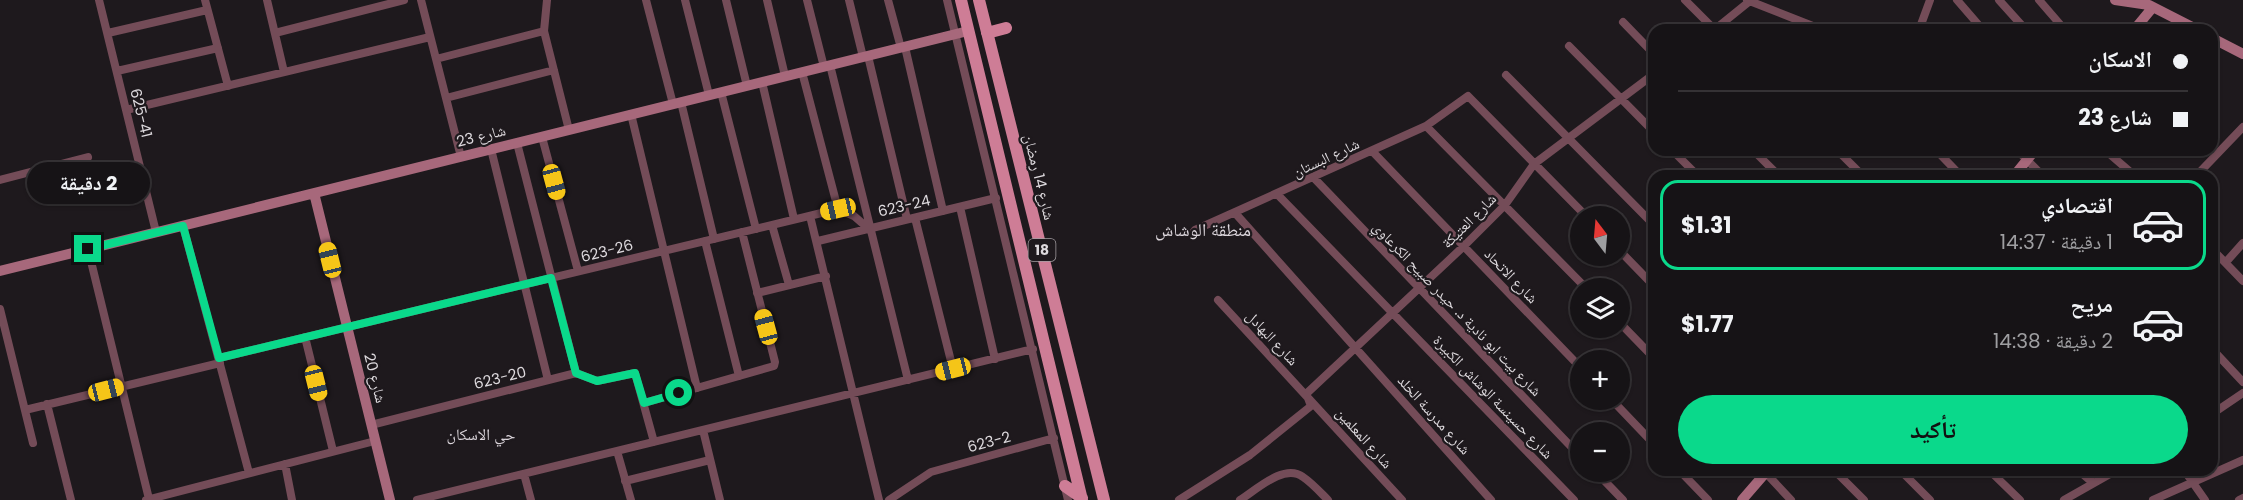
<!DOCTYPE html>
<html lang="ar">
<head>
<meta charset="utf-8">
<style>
	:root { --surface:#161316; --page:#1f1c1f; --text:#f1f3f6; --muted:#9e9ea1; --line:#353235; --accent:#0ad98b }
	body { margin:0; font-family:Poppins,"Noto Naskh Arabic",sans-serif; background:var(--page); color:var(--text); direction:rtl; height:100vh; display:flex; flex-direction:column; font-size:22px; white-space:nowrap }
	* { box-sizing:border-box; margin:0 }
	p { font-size:20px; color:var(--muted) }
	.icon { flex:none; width:33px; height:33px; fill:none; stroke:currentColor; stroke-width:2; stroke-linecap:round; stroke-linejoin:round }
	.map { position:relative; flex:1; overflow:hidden; direction:ltr }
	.sheet { position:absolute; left:1648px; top:170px; width:570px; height:306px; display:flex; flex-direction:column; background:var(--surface); border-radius:18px; box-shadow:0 2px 4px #0004,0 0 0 2px var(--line); direction:rtl }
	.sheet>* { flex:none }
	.guide { position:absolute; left:1648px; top:24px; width:570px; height:132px; border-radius:18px; box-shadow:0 2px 4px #0004,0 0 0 2px var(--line); direction:rtl; display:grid; align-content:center; height:132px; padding:0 30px; background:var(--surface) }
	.needle { width:39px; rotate:344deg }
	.controls { position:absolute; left:1570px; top:206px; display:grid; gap:12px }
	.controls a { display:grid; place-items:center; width:60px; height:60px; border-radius:50%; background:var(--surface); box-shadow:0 2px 4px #0004,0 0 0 2px var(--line); font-size:30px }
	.end { position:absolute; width:27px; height:27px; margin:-14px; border:8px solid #0ad98b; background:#111; box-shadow:0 0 0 3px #111 }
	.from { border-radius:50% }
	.bubble { position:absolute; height:42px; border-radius:21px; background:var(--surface); box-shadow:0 2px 4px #0004,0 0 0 2px var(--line); font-size:20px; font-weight:700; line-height:42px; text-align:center; direction:rtl }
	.car { position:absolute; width:18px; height:36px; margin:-18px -9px; border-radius:8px; box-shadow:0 0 4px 2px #0007; background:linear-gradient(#f5c518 24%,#345 0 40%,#f5c518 0 76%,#345 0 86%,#f5c518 0) }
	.guide b { display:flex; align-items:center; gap:21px; height:57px; font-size:22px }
	.guide b+b { border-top:2px solid var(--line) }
	.guide i { width:15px; height:15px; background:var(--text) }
	ul { padding:10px 0 0; list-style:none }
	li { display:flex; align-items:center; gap:18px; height:90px; margin:0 12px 9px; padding:0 18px; border:3px solid transparent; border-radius:18px }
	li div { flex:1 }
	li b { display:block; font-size:22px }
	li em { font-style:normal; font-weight:700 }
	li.current { border-color:var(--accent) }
	li>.icon { width:54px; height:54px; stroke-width:1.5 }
	.cta { display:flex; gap:12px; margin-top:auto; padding:12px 30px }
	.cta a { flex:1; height:69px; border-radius:36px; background:var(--accent); color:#111; font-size:24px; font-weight:700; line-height:69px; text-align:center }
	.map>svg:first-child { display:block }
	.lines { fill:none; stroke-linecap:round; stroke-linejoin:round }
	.street { stroke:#744c58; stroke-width:8 }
	.secondary { stroke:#a7687b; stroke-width:10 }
	.primary { stroke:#ce7d96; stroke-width:12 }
	.route { stroke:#0ad98b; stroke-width:8 }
	.labels { text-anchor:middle; stroke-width:4.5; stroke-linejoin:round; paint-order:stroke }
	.shield { fill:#1e191d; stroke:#a49fa3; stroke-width:1.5 }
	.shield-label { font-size:14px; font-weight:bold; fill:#ddd9dd }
	.street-label { font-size:15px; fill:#ddd9dd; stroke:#1e191d }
	.neighbourhood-label { font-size:16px; fill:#dcd6dc; stroke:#1e191d }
	.quarter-label { font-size:18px; fill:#dcd6dc; stroke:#1e191d }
</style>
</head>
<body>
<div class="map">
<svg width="2243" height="500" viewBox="0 0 2243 500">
	<rect width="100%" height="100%" fill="#1e191d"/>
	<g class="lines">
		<path class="street" d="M99 0 156 232
			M205 0 228 86
			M267 0 284 72
			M421 0 461 157
			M547 0 544 31 569 130
			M646 0 673 104
			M685 0 709 95
			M726 0 747 86
			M767 0 785 76
			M807 0 824 67
			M849 0 863 57
			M888 0 901 48
			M947 0 1068 500
			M1685 0 1715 30
			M1747 0 1823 30
			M1957 0 1983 30
			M1999 0 2026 30
			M2039 0 2065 30
			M1623 22 1654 54
			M1714 30 1750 1
			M1919 30 1930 0
			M108 33 207 10
			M275 33 404 0
			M1569 46 1654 132
			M905 47 943 211
			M868 56 907 219
			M436 59 544 31
			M830 65 908 380
			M117 71 218 48
			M802 72 838 209
			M1506 75 1654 225
			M762 82 794 219
			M721 92 756 229
			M446 98 554 70
			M681 102 714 239
			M126 110 430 37
			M631 114 697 388
			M1426 126 1586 288
			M542 137 578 271
			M517 143 576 373
			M491 149 548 380
			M1672 150 1698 176
			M1753 150 1779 176
			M1837 150 1863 176
			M1936 150 1961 176
			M2017 150 2043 176
			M2105 150 2135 176
			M1372 151 1581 368
			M2196 176 2243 127
			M1314 178 1581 457
			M0 180 88 157
			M1278 195 1574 500
			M960 207 995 359
			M1236 214 1491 500
			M810 216 879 500
			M915 218 953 369
			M772 225 789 285
			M183 226 249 473
			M1191 235 1195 230 1426 126 1468 96 1586 216
			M705 241 739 376
			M818 241 996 198
			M88 249 149 499
			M2212 249 2243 281
			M1620 251 1654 286
			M2226 262 2243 243
			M757 293 826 276
			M1218 300 1402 500
			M0 309 33 443
			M1620 323 1654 358
			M305 337 333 451
			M2212 349 2243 382
			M219 358 838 209 854 216 869 229
			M1306 394 1464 246 1505 205 1534 164 1654 74
			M1611 399 1654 444
			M644 403 774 366 775 362 742 232
			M47 404 71 500
			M25 410 220 363
			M2212 414 2243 393
			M371 425 576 373 597 381 635 373 654 442
			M703 430 720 500
			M617 451 631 500
			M285 464 292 500
			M1679 470 1708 500
			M1834 470 1864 500
			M1900 470 1930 500
			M1989 470 2020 500
			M2078 470 2093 483
			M2184 470 2205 500
			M1595 471 1623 500
			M1764 471 1791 500
			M524 474 531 500
			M625 481 710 460
			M146 500 375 441
			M417 500 1033 349
			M889 500 931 472 1054 438
			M1179 500 1250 455 1311 406 1308 398
			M1240 500C1256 490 1284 463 1303 477 1312 483 1320 492 1328 500
			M2064 500 2117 470
			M2153 500 2243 460
			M2239 500 2243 498"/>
		<path class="secondary" d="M2115 0 2149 5 2198 30
			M2134 30 2153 7
			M2212 38 2243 54
			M2014 176 2035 150
			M314 193 390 500
			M0 271 968 31
			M1742 500 1768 470"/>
		<path class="primary" d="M961 0 1082 500
			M979 0 1104 500
			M987 33 1006 28
			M1065 486 1082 498"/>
	</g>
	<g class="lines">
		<path class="route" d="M88 249 183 226 219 358 551 278 576 373 597 381 635 373 644 403 679 393"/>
	</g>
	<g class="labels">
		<rect class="shield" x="1028.5" y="239" width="27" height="22" rx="4.5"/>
		<g class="shield-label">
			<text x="1042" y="255">18</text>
		</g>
		<g class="street-label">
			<text transform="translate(141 113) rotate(76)" y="5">625-41</text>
			<text transform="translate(481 136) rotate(-14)" y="5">شارع 23</text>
			<text transform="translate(1326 158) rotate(-25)" y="5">شارع البستان</text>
			<text transform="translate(1039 177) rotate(76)" y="5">شارع 14 رمضان</text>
			<text transform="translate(904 206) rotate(-13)" y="5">623-24</text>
			<text transform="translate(1469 221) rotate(-45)" y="5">شارع العتيکة</text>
			<text transform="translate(607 251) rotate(-14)" y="5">623-26</text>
			<text transform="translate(1511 276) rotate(46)" y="5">شارع الاتحاد</text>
			<text transform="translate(1457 309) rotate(46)" y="5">شارع بيت ابو نادية د. حيدر صبيح الكرعاوي</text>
			<text transform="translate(1272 338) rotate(47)" y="5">شارع البهادل</text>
			<text transform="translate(375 378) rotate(76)" y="5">شارع 20</text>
			<text transform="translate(500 378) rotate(-14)" y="5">623-20</text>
			<text transform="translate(1493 397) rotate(46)" y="5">شارع حسينسة الوشاش الكبيرة</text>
			<text transform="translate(1434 415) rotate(48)" y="5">شارع مدرسة الخلد</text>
			<text transform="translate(1364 438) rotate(48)" y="5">شارع المعلمين</text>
			<text transform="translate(989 442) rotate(-15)" y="5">623-2</text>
		</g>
		<g class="neighbourhood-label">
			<text x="481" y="440">حي الاسكان</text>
		</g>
		<g class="quarter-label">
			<text x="1203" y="236">منطقة الوشاش</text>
		</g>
	</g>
</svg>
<div class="controls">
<a><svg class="needle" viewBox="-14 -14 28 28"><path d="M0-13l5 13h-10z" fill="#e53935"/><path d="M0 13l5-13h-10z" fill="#9e9ea1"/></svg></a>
<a><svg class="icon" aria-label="layers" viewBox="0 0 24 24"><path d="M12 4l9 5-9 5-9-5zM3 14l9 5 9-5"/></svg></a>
<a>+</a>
<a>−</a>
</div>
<i class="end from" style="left:679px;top:393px"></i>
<i class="end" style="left:88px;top:249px"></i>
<div class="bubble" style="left:27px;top:162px;width:123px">2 دقيقة</div>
<i class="car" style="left:554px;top:182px;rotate:165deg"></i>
<i class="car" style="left:838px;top:209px;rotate:257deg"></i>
<i class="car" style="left:330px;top:260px;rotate:346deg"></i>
<i class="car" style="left:766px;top:327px;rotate:345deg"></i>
<i class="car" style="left:953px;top:369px;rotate:256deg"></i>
<i class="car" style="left:316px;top:383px;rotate:166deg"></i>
<i class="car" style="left:106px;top:390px;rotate:76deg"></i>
<div class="guide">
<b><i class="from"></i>الاسكان</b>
<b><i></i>شارع 23</b>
</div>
<section class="sheet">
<ul>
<li class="current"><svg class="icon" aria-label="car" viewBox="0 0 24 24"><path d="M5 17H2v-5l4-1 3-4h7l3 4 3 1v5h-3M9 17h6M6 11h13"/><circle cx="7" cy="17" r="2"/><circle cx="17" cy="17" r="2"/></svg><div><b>اقتصادي</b><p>1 دقيقة · 14:37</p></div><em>$1.31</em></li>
<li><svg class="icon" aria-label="car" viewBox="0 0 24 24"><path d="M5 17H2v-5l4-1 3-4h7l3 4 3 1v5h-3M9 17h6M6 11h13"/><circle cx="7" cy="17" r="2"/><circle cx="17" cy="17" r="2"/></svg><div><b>مريح</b><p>2 دقيقة · 14:38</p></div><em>$1.77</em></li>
</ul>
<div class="cta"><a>تأكيد</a></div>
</section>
</div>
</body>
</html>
